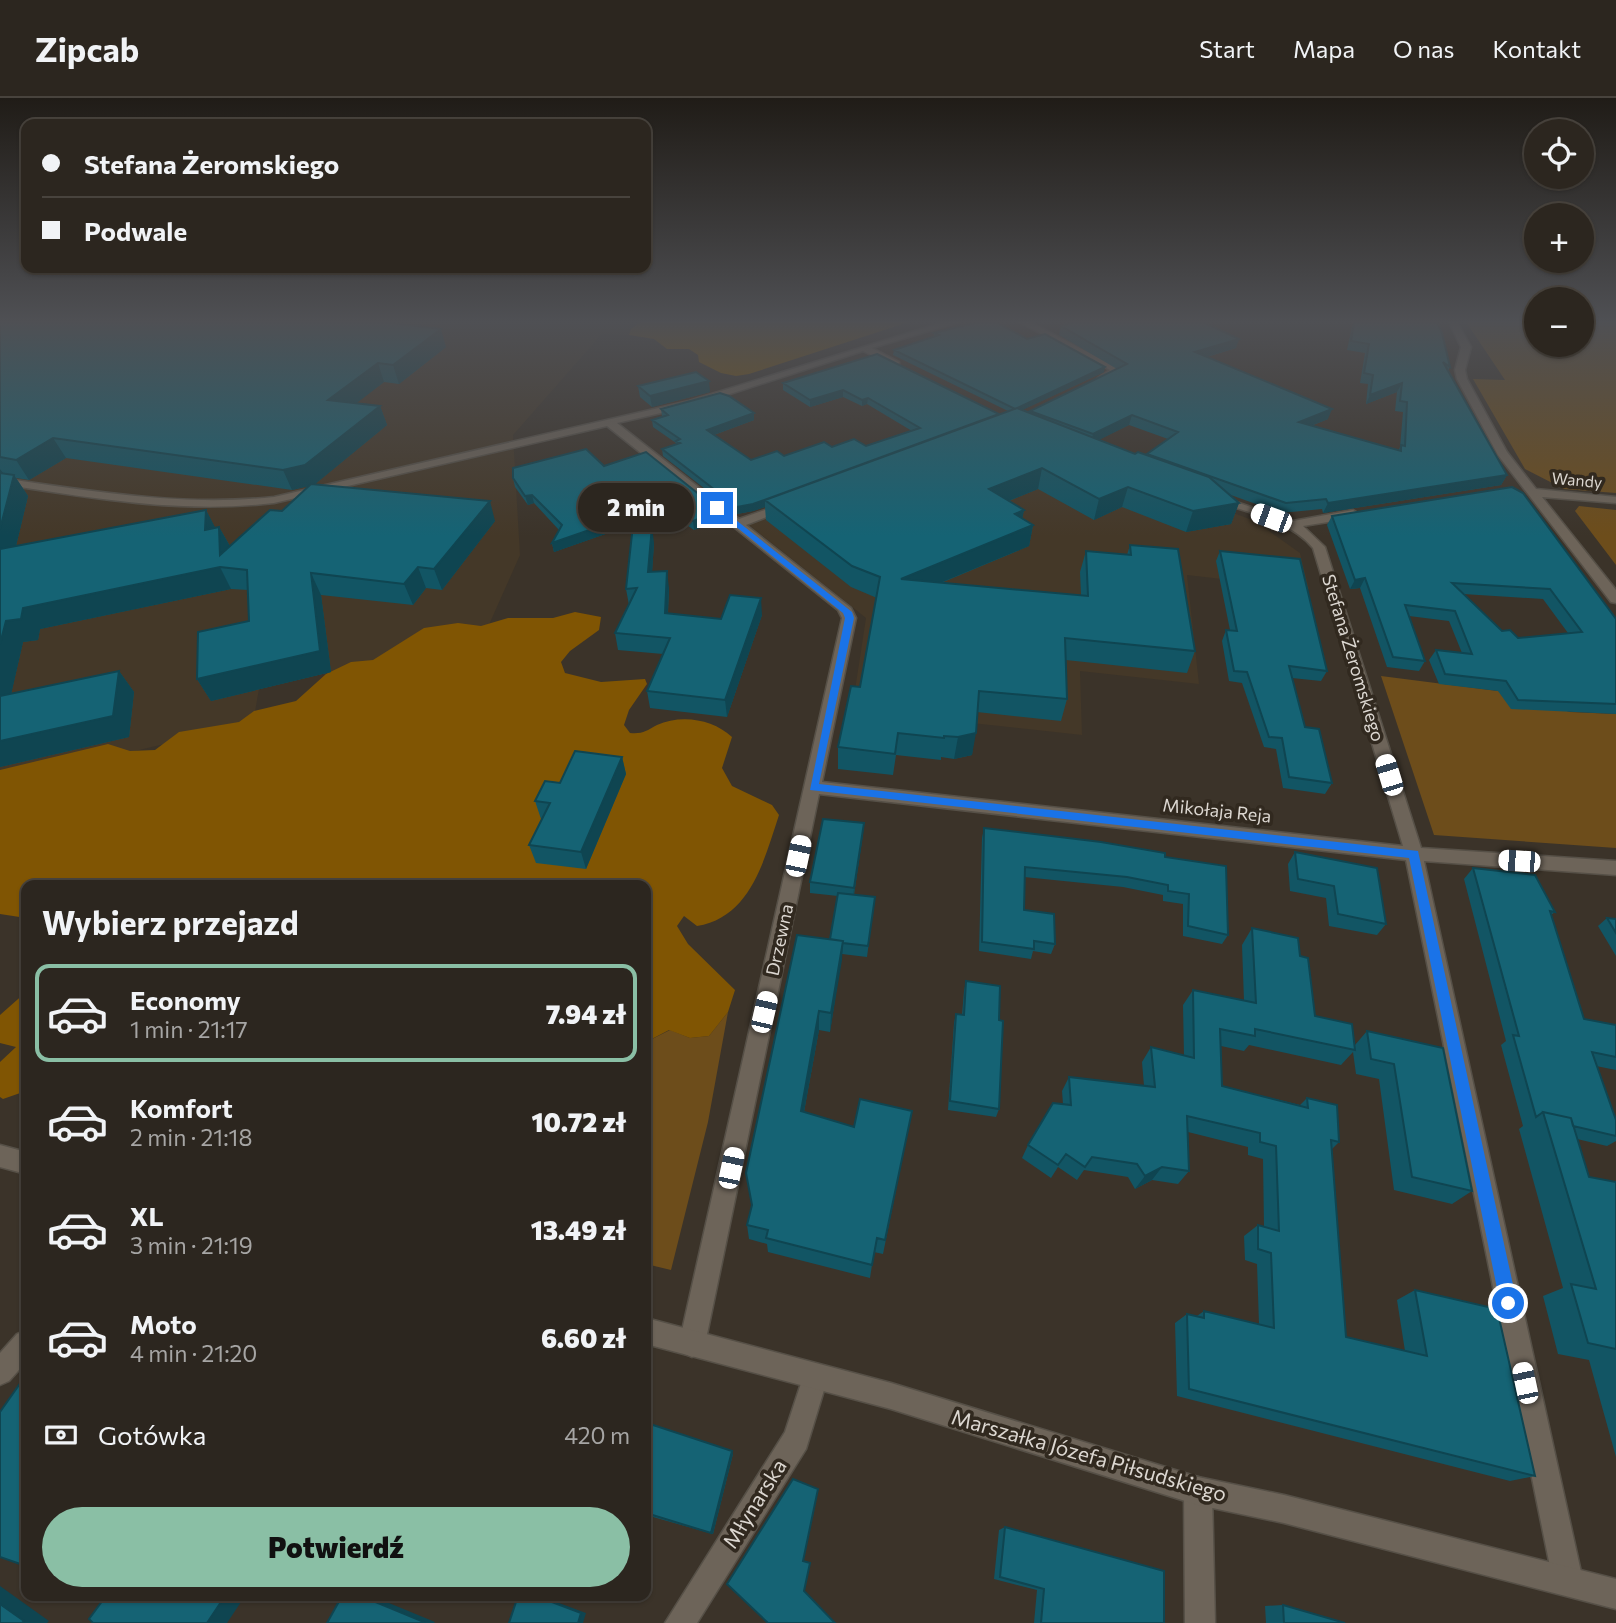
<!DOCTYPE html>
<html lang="pl">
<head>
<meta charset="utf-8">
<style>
	:root { --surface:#2c261f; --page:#38322c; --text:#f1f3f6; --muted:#a6a5a4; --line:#48433d; --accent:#8abfa5 }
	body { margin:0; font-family:Commissioner,sans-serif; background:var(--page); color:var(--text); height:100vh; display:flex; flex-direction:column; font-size:26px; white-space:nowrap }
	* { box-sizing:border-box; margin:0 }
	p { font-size:23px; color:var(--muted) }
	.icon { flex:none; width:38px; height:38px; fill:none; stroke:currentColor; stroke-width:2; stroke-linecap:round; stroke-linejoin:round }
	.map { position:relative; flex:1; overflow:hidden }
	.details { position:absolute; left:21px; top:782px; width:630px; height:721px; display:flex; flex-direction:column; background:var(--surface); border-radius:14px; box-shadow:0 2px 5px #0004,0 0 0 2px var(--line) }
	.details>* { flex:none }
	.guide { position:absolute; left:21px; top:21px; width:630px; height:154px; border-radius:14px; box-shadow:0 2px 5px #0004,0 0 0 2px var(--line); display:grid; align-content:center; height:154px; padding:0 21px; background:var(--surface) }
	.controls { position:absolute; left:1524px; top:21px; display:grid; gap:14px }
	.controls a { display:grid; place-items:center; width:70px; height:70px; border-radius:50%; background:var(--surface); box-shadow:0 2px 5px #0004,0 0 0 2px var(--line); font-size:35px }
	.end { position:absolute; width:32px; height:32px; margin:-16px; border:9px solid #1a73e8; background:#fff; box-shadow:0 0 0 4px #fff }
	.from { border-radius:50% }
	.bubble { position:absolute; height:49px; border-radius:24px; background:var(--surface); box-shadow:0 2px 5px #0004,0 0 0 2px var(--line); font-size:23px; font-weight:800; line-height:49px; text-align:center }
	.car { position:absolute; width:21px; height:42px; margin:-21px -10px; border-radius:9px; box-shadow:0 0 5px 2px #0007; background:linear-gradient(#fff 24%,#345 0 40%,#fff 0 76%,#345 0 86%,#fff 0) }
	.guide b { display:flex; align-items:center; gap:24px; height:66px; font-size:26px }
	.guide b+b { border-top:2px solid var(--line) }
	.guide i { width:18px; height:18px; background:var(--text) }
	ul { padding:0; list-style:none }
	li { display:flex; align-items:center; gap:21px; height:98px; margin:0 14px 10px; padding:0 7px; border:4px solid transparent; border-radius:14px }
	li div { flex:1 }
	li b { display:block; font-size:26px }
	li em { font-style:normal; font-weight:800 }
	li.current { border-color:var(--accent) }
	li>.icon { width:63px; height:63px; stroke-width:1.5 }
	h2 { padding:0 21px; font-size:32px; line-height:84px }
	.pay { display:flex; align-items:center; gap:18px; height:77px; padding:0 21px; font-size:26px }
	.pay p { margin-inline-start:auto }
	.button { display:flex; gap:14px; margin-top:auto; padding:14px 21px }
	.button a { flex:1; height:80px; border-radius:42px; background:var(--accent); color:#111; font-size:28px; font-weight:800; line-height:80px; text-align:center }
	header { display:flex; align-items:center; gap:42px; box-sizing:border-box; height:98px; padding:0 35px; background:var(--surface); border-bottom:2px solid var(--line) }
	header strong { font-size:33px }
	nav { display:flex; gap:38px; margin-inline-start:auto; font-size:24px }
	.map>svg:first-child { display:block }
	.built { fill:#443828 }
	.green { fill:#6d4d1b }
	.forest { fill:#805503 }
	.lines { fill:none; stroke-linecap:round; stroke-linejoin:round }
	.minor-casing { stroke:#565047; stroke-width:3 }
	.tertiary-casing { stroke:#565047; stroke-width:3 }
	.minor { fill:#6d6459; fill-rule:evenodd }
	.tertiary { fill:#6d6459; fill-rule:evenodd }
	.wall { fill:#125564; fill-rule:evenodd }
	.shaded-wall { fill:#0f4551 }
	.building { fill:#156374; stroke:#0f4551; stroke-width:2; fill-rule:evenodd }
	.route { fill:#1a73e8 }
	.labels { text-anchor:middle; stroke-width:7; stroke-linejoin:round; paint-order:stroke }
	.far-street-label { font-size:16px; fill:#dcd7d1; stroke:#31291f }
	.street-label { font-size:18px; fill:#dcd7d1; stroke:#31291f }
	.near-street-label { font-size:21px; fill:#dcd7d1; stroke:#31291f }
</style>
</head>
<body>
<header>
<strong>Zipcab</strong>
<nav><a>Start</a><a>Mapa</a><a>O nas</a><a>Kontakt</a></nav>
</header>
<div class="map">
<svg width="1616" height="1525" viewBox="0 0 1616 1525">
	<rect width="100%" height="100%" fill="#3b3329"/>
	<path class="built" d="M0 224H641L632 231 629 237 602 236 513 337 520 457 484 538 259 591 253 625 0 685Z
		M1010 332 1255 423 1300 455 1309 491 1187 477 1199 586 1080 573 1082 637 897 617 853 605 866 520 749 427Z"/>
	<path class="green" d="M1466 224H1536V247H1582V224H1616V395L1564 391 1525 371 1473 281 1505 282Z
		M1579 408 1616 412V467L1575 413Z
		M1381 578 1498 593 1570 614 1616 616V750L1434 737Z
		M728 914 708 1024 671 1172 646 1166V944L670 932 690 940 709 938Z"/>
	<path class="forest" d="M641 224H909L749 276 736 278 721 275 699 264 698 257 689 251H667L654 241 629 237 631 231Z
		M575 514 601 519 599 532 570 553 561 564 565 575 601 584 645 581 647 586 629 612 624 627 630 635C643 636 646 633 657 627 681 616 713 621 732 639L722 670 732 688 772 707 779 717C764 762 751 819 697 828L684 818 677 828 688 846 735 892 728 914 709 938 690 940 669 932 646 944V788H26V820L0 816V672L108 646 130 653 155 652 179 634 239 624 254 613 296 603 326 576 351 564 373 562 424 530 458 525 481 528 508 520H553Z
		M26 894V993L3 1001 0 999V964L16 949 0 945V917Z"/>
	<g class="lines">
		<defs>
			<path id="minor" d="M944 224H959L872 250 899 264V268H893L863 253 696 307 617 325 739 421 782 406H790V410L746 427 851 510 856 520 822 684 1403 748 1313 450C1289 421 1245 414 1211 402L1209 400 1215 397 1293 423 1353 412 1359 416 1353 420 1303 428 1325 449 1421 750 1616 763V777L1424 763 1583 1483 1578 1493 1568 1498 1558 1493 1553 1483 1406 762 819 696 705 1246 701 1255 692 1259 683 1255 679 1246 842 520 838 512 607 328 274 405C181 416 92 400 0 386V380C92 393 181 409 274 399L689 303Z
				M1019 224H1030L1122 272 1104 284H1098V280L1110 272Z
				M1449 224H1457L1471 249 1465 272 1467 281 1507 354 1536 391 1616 399V405L1542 399 1616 492V505L1611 504 1498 357 1457 281 1455 272 1461 249Z
				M26 1232V1264L9 1283 0 1287V1255L17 1236Z
				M815 1266 824 1270 828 1279 806 1351 697 1525H665L785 1334 806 1270Z
				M1198 1379 1208 1383 1212 1393 1215 1525H1185L1184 1393 1188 1383Z"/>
			<path id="tertiary" d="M0 1047 26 1054V1076L0 1069Z
				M646 1220 891 1285 1198 1379 1284 1397 1616 1481V1511L1284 1425 1198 1407 891 1311 646 1246Z"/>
		</defs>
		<use href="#minor" class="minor-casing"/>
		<use href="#tertiary" class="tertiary-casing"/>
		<use href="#minor" class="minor"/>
		<use href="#tertiary" class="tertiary"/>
	</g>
	<path class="wall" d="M0 224 446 249 399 286 384 284 356 305 380 308 387 327 315 386 495 423 442 492 426 490 413 507 321 497 331 574 211 603 197 581 249 523 248 492 231 491 40 531 38 542 23 544 11 596 119 573 134 594 129 639 0 669ZM66 360 292 392 308 388 282 413 230 448 219 429 215 430 206 412 16 448 28 398 16 380 29 382Z
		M1353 224H1437L1450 269 1448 273 1507 377 1501 387 1323 415 1322 411 1281 415 1228 396 1239 405 1231 426 1186 434 1122 409 1094 422 1038 391 1009 403 1024 412 1022 420 1033 427 1029 448 941 485 1081 497 1080 474 1086 453 1127 457 1130 447 1195 553 1187 575 1066 562 1067 601 1061 623 977 614 972 657 954 661 941 659V662L896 657 893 677 838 671V649L860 589 877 500 851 489 766 422 765 409 753 413 737 416 663 358 662 351 676 346V345L653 329 652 322 663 319 662 318 661 311 754 322 714 337 751 362 784 358 832 349 866 348 912 333 867 306 862 308 843 299 810 309 783 292V285L877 256 999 317 1008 313 893 257 894 252 934 239V235L1027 241 1104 274 1022 312 1030 315V313L1117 271 1059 237 1061 228 1236 250 1207 259 1328 321 1311 328 1399 352 1400 349 1403 314 1395 313 1397 294 1366 306 1368 286 1360 285 1365 255 1347 252ZM1129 327 1168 341 1147 357 1135 356 1098 342Z
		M638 288 710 294 652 309 640 299Z
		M604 368 721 422 694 432 668 414 554 454 552 445 559 432 534 405 528 407 515 389 513 380Z
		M1512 389 1616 521V616L1511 611 1498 593 1439 586 1429 562 1436 552 1462 555 1449 523 1409 518 1425 563 1419 573 1387 569 1360 490 1350 491 1327 427 1332 418ZM1463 496 1543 501 1568 535 1518 540 1502 533Z
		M654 445 652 474 669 490 668 516 721 521 762 517 727 619 650 610 647 593 663 556 618 552 615 535 629 507 626 491Z
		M1220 453 1327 573 1321 583 1292 580 1305 629 1332 685 1325 696 1283 690 1276 651 1264 649 1242 585 1229 583 1222 543 1226 532H1230L1216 463Z
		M622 659 626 676 586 771 536 765 529 747 542 721H541L535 703 560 685Z
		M984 730 1165 759 1228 837 1222 846 1183 838V806L1163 803V797L1123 789 1024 779V812L1055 846 1051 856 1033 853 1031 861 979 853 982 740Z
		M863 736 854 797 875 799 867 859 842 856 830 934 819 932 804 1014 854 1029 912 1013 883 1156 874 1154 870 1180 768 1154 767 1146 749 1141 747 1127 752 1109 746 1075 830 841 838 798 810 795V784Z
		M1295 754 1386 826 1377 837 1329 828 1326 800 1290 793 1288 766Z
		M1473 770 1555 814 1551 817 1584 921 1616 927V972L1596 968 1616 1022V1043L1607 1048 1577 1041 1589 1079 1616 1084V1359L1589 1262 1558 1256 1543 1198 1563 1190 1519 1031 1523 1028 1501 947 1506 943 1464 781Z
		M1607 820 1616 821V858L1598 828Z
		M1252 830 1300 858 1315 918 1355 947 1367 933 1443 950 1472 1093 1452 1106 1394 1092 1379 981 1356 976 1353 954 1341 967 1249 947 1244 953 1221 948 1222 988 1300 1007 1307 1000 1339 1044 1332 1051 1346 1239 1405 1253 1397 1202 1415 1192 1535 1378 1510 1383 1177 1298 1175 1225 1187 1216 1197 1218 1204 1213 1259 1226 1257 1166 1245 1162 1244 1138 1258 1127 1264 1129 1263 1061 1248 1057V1049L1188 1034 1189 1073 1178 1086 1152 1082 1135 1091 1128 1079 1084 1072 1077 1082 1058 1069 1051 1080 1022 1060 1028 1047 1063 1006 1062 993 1069 979 1144 988 1142 964 1151 949 1184 958 1183 907 1193 892 1244 903 1242 847Z
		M966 883 999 1011 996 1019 948 1012 954 925 956 916 962 917 964 893Z
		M646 1329 733 1356 713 1436 646 1417Z
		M1005 1429 1164 1525H1034L1037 1492 994 1481 999 1432Z
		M1283 1507 1345 1525H1266L1265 1508Z"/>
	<path class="shaded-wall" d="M441 231 446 249 399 286 393 267Z
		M1239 241 1236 250 1192 263 1195 254Z
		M378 265 384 284 336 321 328 302Z
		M1105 269 1104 274 1014 316 1015 311Z
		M709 283 710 294 652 309 650 298Z
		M1402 285 1397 294 1366 306 1370 297Z
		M843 292V299L810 309V302Z
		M868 300 867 306 862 308V302Z
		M380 308 387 327 314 387 292 392 283 372Z
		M1332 311 1328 321 1295 334 1299 324Z
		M754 315V322L708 339 707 332Z
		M1132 317 1129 327 1091 346 1093 336Z
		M53 340 66 360 29 382 16 362Z
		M1042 370 1038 391 986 412 989 391Z
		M0 371 12 387 14 377 28 398 10 473 0 460Z
		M1507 377 1501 387 1323 415 1328 405Z
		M1128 389 1122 409 1094 422 1099 401Z
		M532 397 534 405 528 407 525 398Z
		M765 402V409L753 413 737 416V409Z
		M490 403 495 423 442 492 434 471Z
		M667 405 668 414 554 454 552 445Z
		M1239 405 1231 426 1186 434 1193 413Z
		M206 412 217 433 205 432Z
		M1024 412 1020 432 1033 427 1029 448 899 502 901 481 1015 416Z
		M720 413 721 422 694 432 693 423Z
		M652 428 654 445 651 491 648 474Z
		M219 429 231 450 220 457Z
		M220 469 231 491 40 531 38 542 23 544 5 623 0 617V546L6 523 23 510Z
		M418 469 426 490 413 507 404 486Z
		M667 473 669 490 667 532 665 515Z
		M311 475 321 497 331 574 211 603 197 581Z
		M1365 480 1360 490 1350 491 1355 482Z
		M761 500 762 517 727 619 725 602Z
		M119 573 134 594 129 639 0 669V643Z
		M976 635 972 657 954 661 958 639Z
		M622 659 626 676 586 771 581 754Z
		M864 725 863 736 853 800 854 790Z
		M843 843 842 862 830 934 831 915Z
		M819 913V932L801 1030V1013Z
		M1162 1069 1152 1082 1135 1091 1145 1078Z
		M732 1353 733 1356 713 1436 711 1435Z
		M0 1488 49 1523 47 1525H22L0 1506Z
		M225 1498H245L227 1525H207Z
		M361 1498H372L435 1524 434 1525H423Z
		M536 1498H540L586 1515 583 1525H578Z"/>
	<path class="building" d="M0 224H384L441 231 393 267 378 265 328 302 380 308 305 367 283 372 53 340 16 362 0 359Z
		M979 224H996L1027 241 1045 236 1105 269 1015 311 894 252 939 237 934 235Z
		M1074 224H1203L1239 241 1195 254 1332 311 1299 324 1401 353V347L1405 348 1407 304 1400 303 1402 285 1370 297 1373 277 1364 275 1369 246 1351 243 1354 224H1437L1442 235 1450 269 1443 264 1507 377 1328 405 1326 401 1286 405 1147 356 1178 334 1132 317 1093 336 1030 313 1127 266 1061 228Z
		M877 256 999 316 753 406 737 409 662 351 680 345 676 343 680 341 652 322 668 317 661 311 720 295 729 298 754 315 707 332 751 362 777 353 784 358 824 344 832 349 854 341 866 348 920 330 868 300 862 302 843 292 810 302 783 285Z
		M696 274 709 283 650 298 638 288Z
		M1017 310 1135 356 1138 354 1209 379 1239 405 1193 413 1128 389 1099 401 1042 370 989 391 1024 412 1015 416 1033 427 901 481 1088 498 1086 453 1131 457 1130 447 1178 451 1195 553 1065 540 1067 601 979 593 976 635 958 639 944 638V640L898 635 895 656 838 649 851 588 860 589 880 479 852 468 765 402Z
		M586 351 604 368 646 354 720 413 693 423 667 405 552 445 562 427 532 397 525 398 513 380V370Z
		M0 375 14 377 0 431Z
		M311 386 490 403 434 471 418 469 404 486 311 475 320 553 197 581 198 534 249 523 247 472 220 469 23 510 21 521 6 523 0 546V451L206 412 205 432 219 429 220 457 270 412 282 413Z
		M1512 389 1523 395 1616 521V606L1518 602 1506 583 1445 576 1436 552 1472 556 1455 513 1405 507 1425 563 1393 559 1365 480 1355 482 1332 418ZM1452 485 1550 491 1582 534 1518 540 1510 532 1502 533Z
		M633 427 652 428 648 474 667 473 665 515 721 521 730 497 761 500 725 602 647 593 670 540 615 535 637 490 626 491Z
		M1220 453 1300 461 1327 573 1289 568 1305 629 1319 631 1332 685 1289 679 1282 640 1269 639 1247 574 1234 573 1226 532 1237 533Z
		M119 573 113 618 0 643V598Z
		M575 653 622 659 581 754 529 747 550 705 535 703 545 683 560 685Z
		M823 721 864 725 854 790 810 784Z
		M984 730 1101 744 1165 755V759L1226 768 1228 837 1188 828 1189 796 1168 793V787L1127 779 1025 769 1024 812 1054 816 1055 846 1034 843V851L982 844Z
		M1295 754 1377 770 1386 826 1338 816 1334 788 1298 781Z
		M1473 770 1535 777 1555 814 1550 813 1584 921 1616 927V959L1592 954 1616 1022V1038L1573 1028 1571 1020 1543 1014 1536 1019 1513 937 1519 938Z
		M838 795 875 799 868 848 843 845V843L830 841Z
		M1607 820 1616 821V835Z
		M1252 830 1298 840 1300 858 1308 860 1315 918 1352 926 1355 952 1255 931V938L1220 931 1222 988 1308 1010 1307 1000 1337 1007 1339 1044 1331 1042 1346 1239 1427 1258 1415 1192 1497 1211 1535 1378 1189 1291 1187 1216 1204 1220V1213L1274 1230 1271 1155 1258 1151V1127L1279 1133 1276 1048 1260 1044V1035L1187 1018 1189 1073 1162 1069 1145 1078 1137 1066 1092 1059 1085 1069 1066 1056 1058 1067 1028 1047 1053 1005 1071 1007 1069 979 1155 989 1151 949 1194 960 1193 892 1256 905Z
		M797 837 843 843 831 915 819 913 801 1013 854 1029 860 1001 912 1013 885 1142 877 1140 872 1167 766 1140 768 1132 747 1127 752 1107 746 1075Z
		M966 883 1000 888 999 922 1003 923 999 1011 950 1003 956 916 964 917Z
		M1367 933 1443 950 1472 1093 1412 1079 1394 966 1371 961Z
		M1543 1014 1571 1020 1589 1079 1616 1084V1251L1588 1245 1571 1186 1596 1191Z
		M26 1277V1468L0 1459V1314Z
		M647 1325 732 1353 711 1435 646 1415V1329Z
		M793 1381 818 1391 803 1463 810 1465 804 1493 835 1525H768L727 1486Z
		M1005 1429 1164 1473V1525H1041L1044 1491 1000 1479Z
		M106 1498H225L207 1525H93L89 1521Z
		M342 1498H361L424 1524 423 1525H327Z
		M518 1498H536L581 1515 578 1525H509Z
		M0 1506 24 1523 22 1525H0Z
		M1283 1507 1345 1525H1284Z"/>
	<linearGradient id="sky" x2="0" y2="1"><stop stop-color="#201c17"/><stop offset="0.51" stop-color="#4f5054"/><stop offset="1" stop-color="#4f5054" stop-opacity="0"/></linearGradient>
	<rect width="1616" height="438" fill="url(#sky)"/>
	<path class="route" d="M717 407 852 514 854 520 819 686 1418 753 1517 1205 1514 1210 1508 1213 1500 1205 1409 760 810 692 845 520 843 515 714 411Z"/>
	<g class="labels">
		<g class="far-street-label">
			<text transform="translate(1577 382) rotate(5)" y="6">Wandy</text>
		</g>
		<g class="street-label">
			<text transform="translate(1353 560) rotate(73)" y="6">Stefana Żeromskiego</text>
			<text transform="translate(1217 713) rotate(6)" y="6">Mikołaja Reja</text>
			<text transform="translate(780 842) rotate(-78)" y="6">Drzewna</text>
		</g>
		<g class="near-street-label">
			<text transform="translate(1089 1358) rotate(16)" y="7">Marszałka Józefa Piłsudskiego</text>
			<text transform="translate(755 1406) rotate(-58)" y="7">Młynarska</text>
		</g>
	</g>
</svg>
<div class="controls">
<a><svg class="icon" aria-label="locate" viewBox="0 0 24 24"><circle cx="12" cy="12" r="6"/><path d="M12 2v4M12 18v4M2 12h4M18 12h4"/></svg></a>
<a>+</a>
<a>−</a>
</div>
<i class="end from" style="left:1508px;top:1205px"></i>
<i class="end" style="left:717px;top:410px"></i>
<div class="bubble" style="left:578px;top:385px;width:116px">2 min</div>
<i class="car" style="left:1271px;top:420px;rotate:290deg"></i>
<i class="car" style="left:1389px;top:677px;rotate:343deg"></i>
<i class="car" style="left:798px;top:758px;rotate:12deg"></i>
<i class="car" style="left:1519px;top:763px;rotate:274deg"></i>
<i class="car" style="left:764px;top:914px;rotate:13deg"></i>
<i class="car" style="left:731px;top:1070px;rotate:12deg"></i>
<i class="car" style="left:1525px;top:1285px;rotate:348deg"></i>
<div class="guide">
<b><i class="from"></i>Stefana Żeromskiego</b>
<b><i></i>Podwale</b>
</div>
<section class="details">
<h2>Wybierz przejazd</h2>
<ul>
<li class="current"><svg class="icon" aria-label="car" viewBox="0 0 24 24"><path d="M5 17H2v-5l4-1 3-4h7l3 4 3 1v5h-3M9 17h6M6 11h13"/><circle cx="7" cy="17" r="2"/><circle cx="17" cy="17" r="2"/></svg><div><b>Economy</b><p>1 min · 21:17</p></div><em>7.94 zł</em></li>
<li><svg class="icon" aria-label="car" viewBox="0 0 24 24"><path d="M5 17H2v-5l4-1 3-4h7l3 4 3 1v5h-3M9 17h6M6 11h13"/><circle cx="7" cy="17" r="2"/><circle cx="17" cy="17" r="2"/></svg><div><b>Komfort</b><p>2 min · 21:18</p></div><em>10.72 zł</em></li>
<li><svg class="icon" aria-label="car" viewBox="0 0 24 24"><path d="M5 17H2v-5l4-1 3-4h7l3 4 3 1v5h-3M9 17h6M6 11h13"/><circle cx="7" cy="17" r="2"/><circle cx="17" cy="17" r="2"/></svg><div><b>XL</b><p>3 min · 21:19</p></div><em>13.49 zł</em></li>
<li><svg class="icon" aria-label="car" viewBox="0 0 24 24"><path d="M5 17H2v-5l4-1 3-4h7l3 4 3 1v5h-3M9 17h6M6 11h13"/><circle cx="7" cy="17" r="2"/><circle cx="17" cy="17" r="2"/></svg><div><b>Moto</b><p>4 min · 21:20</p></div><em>6.60 zł</em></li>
</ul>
<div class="pay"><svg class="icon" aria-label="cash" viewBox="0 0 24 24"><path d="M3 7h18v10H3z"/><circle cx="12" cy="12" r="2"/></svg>Gotówka<p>420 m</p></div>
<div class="button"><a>Potwierdź</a></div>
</section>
</div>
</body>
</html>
